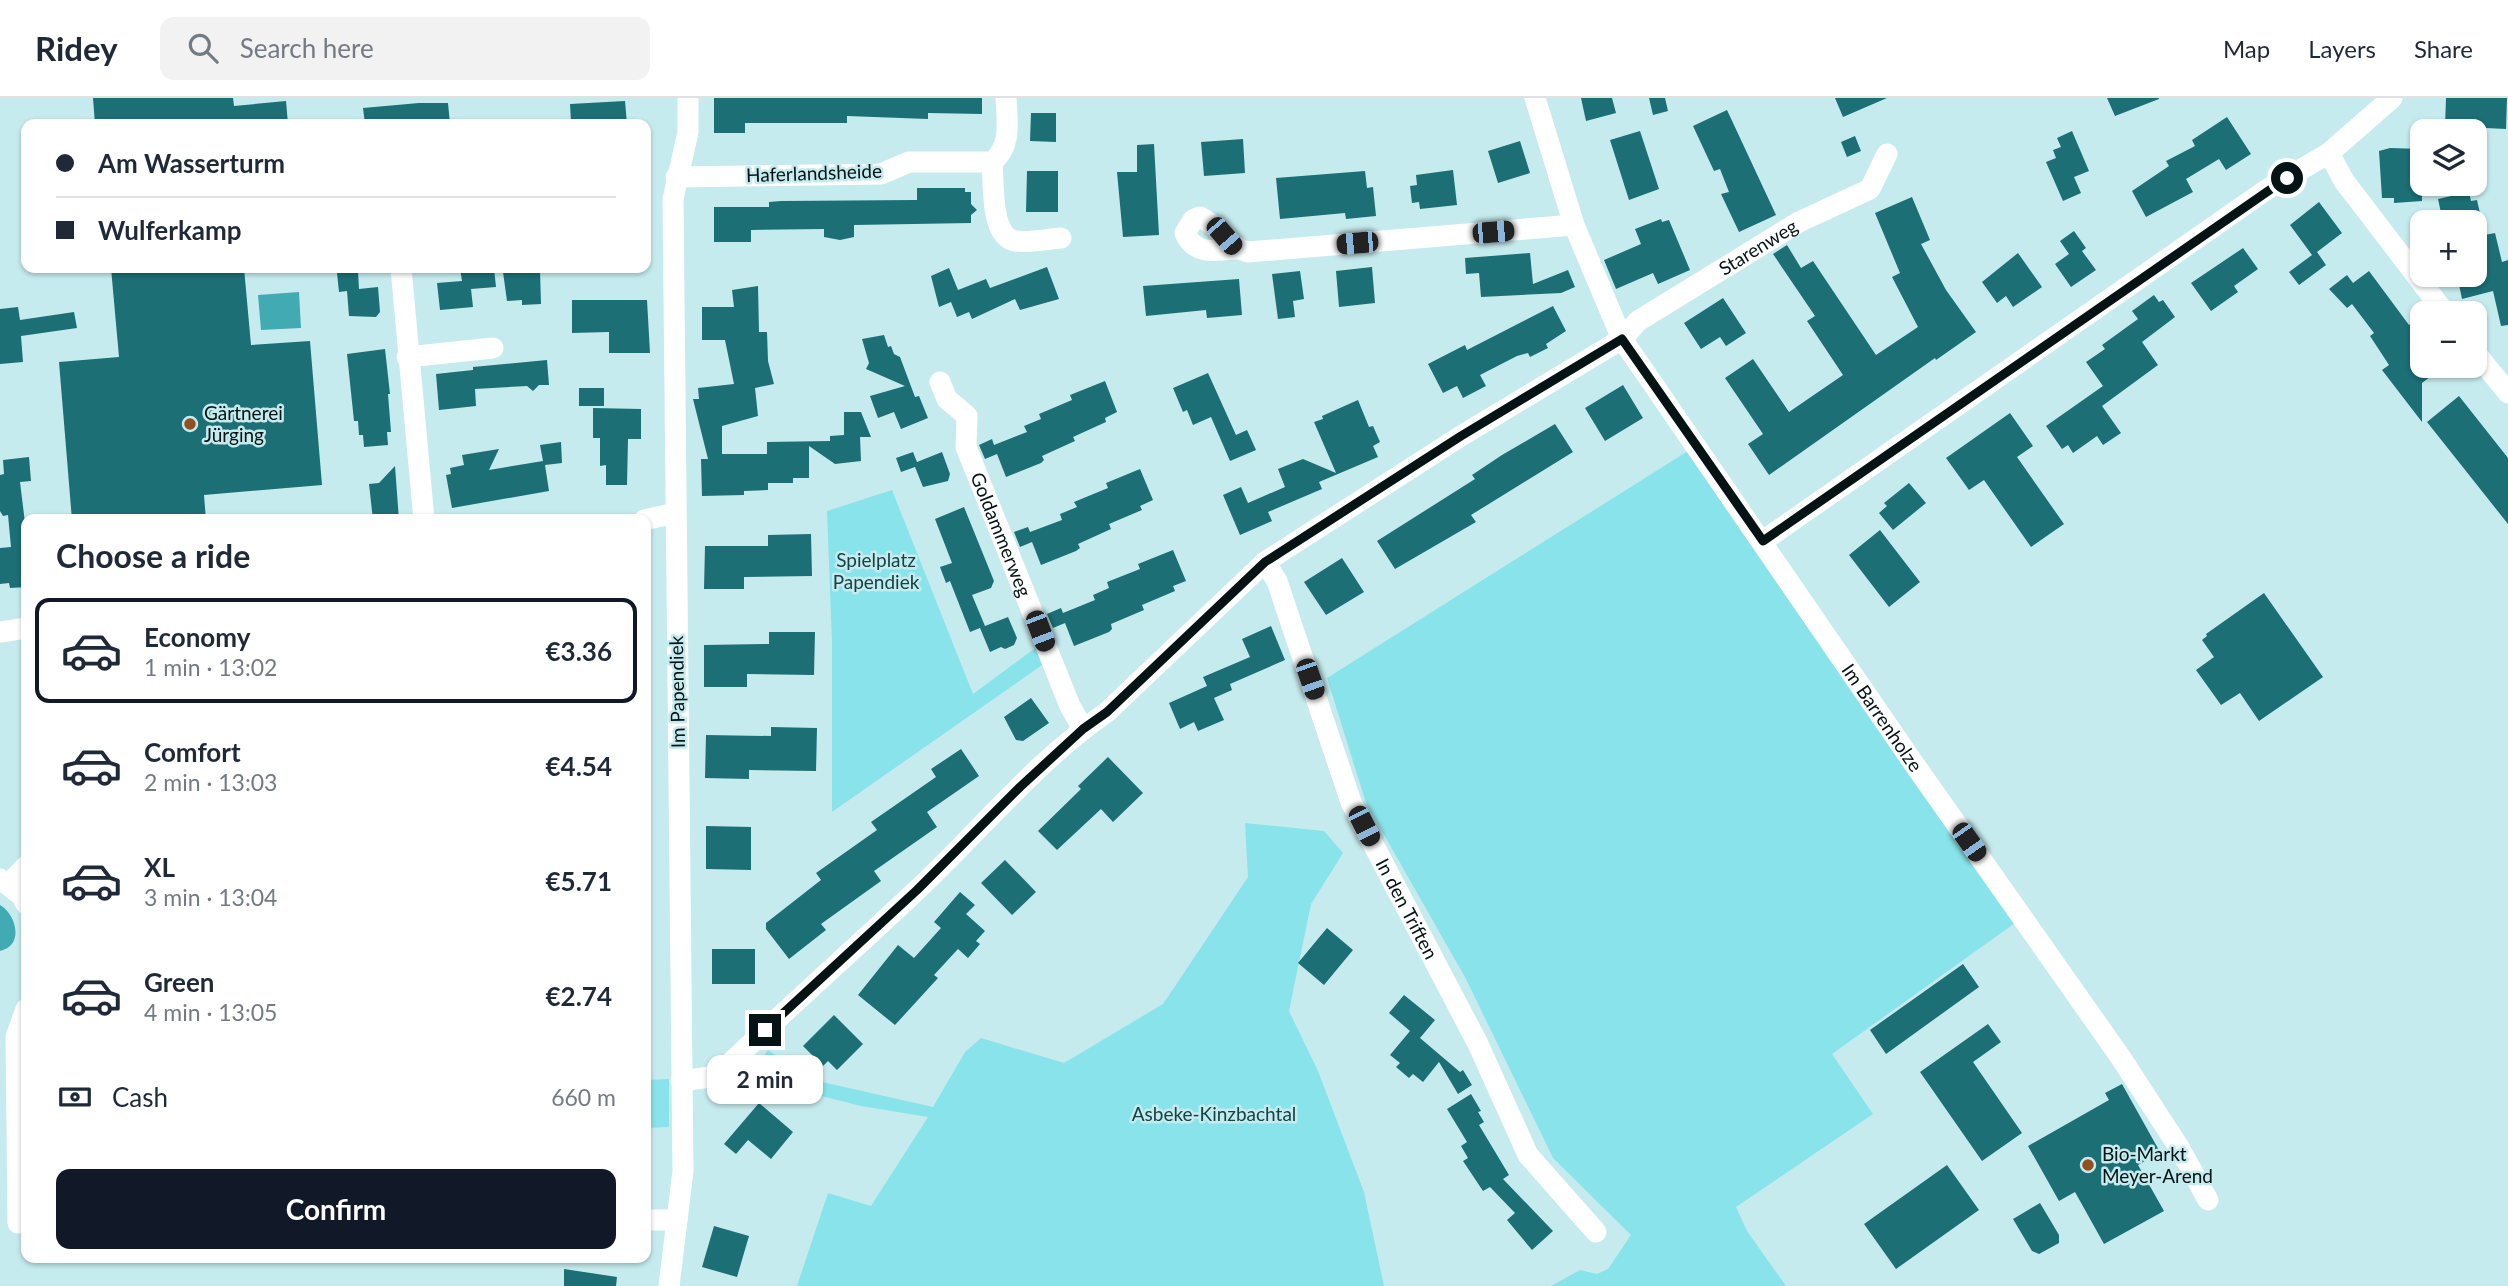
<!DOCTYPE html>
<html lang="en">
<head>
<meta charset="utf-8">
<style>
	:root { --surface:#fff; --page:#f2f2f3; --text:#1f2937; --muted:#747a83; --line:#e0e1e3; --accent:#111827 }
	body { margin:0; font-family:Lato,sans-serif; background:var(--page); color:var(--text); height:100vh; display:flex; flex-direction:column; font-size:26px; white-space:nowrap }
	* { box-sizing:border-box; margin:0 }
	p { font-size:23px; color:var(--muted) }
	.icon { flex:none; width:38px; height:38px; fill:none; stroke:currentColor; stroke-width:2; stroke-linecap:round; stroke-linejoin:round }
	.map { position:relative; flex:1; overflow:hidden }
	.drawer { position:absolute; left:21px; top:416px; width:630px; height:749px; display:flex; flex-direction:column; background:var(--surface); border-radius:14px; box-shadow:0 2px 5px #0004 }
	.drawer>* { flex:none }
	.banner { position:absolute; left:21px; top:21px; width:630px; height:154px; border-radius:14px; box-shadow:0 2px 5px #0004; display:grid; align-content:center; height:154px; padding:0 35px; background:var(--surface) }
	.controls { position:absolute; left:2410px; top:21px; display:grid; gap:14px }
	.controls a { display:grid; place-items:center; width:77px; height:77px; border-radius:14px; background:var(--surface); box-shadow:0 2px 5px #0004; font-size:35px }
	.end { position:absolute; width:32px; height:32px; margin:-16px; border:9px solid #061314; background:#fff; box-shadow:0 0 0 4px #fff }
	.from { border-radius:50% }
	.bubble { position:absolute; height:49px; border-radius:14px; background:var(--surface); box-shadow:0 2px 5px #0004; font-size:23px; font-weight:700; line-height:49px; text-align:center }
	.car { position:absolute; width:21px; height:42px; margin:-21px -10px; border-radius:9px; box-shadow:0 0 5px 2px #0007; background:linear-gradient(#222 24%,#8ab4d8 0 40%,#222 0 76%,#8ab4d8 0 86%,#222 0) }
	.banner b { display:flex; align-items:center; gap:24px; height:66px; font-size:26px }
	.banner b+b { border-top:2px solid var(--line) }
	.banner i { width:18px; height:18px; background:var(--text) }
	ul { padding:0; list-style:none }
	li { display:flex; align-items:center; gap:21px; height:105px; margin:0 14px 10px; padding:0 21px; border:4px solid transparent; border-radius:14px }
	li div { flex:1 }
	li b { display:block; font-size:26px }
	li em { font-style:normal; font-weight:700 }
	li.active { border-color:var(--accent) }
	li>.icon { width:63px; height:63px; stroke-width:1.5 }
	h2 { padding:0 35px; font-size:32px; line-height:84px }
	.pay { display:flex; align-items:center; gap:18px; height:77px; padding:0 35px; font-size:26px }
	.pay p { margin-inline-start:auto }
	.primary-button { display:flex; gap:14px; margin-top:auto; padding:14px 35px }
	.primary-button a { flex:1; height:80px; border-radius:14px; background:var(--accent); color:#fff; font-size:28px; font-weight:700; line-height:80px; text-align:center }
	header { display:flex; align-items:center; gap:42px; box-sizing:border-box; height:98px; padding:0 35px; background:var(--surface); border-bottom:2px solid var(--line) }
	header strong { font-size:33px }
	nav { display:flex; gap:38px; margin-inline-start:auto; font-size:24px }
	.search { width:490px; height:63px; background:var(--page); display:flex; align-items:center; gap:18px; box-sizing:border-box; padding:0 24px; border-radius:14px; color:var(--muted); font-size:26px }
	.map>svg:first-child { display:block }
	.green { fill:#89e3ea }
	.water { fill:#41aab2 }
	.building { fill:#1b6f75 }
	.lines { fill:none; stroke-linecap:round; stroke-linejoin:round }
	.minor { stroke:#fff; stroke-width:21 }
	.route { stroke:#061314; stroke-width:9 }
	.poi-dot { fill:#924f20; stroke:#c6ebee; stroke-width:2.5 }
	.labels { text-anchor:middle; stroke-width:5; stroke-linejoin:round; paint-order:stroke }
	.street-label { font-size:19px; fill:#061314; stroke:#c6ebee }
	.poi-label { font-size:19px; fill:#061314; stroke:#c6ebee; text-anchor:start }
	.park-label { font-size:19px; fill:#134346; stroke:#c6ebee }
</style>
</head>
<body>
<header>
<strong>Ridey</strong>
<div class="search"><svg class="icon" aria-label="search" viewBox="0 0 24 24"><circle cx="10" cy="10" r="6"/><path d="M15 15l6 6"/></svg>Search here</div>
<nav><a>Map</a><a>Layers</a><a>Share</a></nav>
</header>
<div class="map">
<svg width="2508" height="1188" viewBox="0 0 2508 1188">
	<rect width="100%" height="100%" fill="#c6ebee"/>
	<path class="green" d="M1688 353 2015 825 1832 956 1873 1016 1736 1109 1747 1133 1786 1188H1551L1580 1172 1597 1176 1608 1171 1631 1137 1553 1060 1466 881 1366 705 1327 580Z
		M892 392 973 596 1038 548 1045 565 832 714V544L827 413Z
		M1245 725 1324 733 1343 755 1311 806 1289 913 1318 973 1364 1094 1384 1188H797L828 1095 871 1108 928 1019 861 1008 801 993 757 966 768 952 809 981 933 1009 965 954 981 940 1064 965 1163 906 1248 779Z
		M669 981V1029L646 1030V982Z"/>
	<path class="water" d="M299 194 301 230 261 232 258 197Z
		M0 807C17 817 24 848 0 853Z"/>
	<path class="building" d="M93 0H233L234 8 286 3 288 26H95Z
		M714 0H982V16L928 15V21L847 18V25H745V35H714Z
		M1581 0H1612L1616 15 1586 23Z
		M1649 0H1665L1668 13 1653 17Z
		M1835 0H1887L1843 19Z
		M2107 0H2159V1L2115 18Z
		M2446 0H2507L2506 31 2445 28Z
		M625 3 627 26H593V21L571 24 570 6Z
		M419 5H448L450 26H365L363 10Z
		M1727 12 1776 117 1739 134 1721 96 1729 94 1720 71 1714 73 1693 28Z
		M1031 15H1056V44L1030 43Z
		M2227 19 2251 56 2226 72 2219 61 2186 81 2193 94 2146 119 2132 93 2169 68 2166 63 2195 48 2192 42Z
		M1640 33 1659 91 1629 102 1610 42Z
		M2072 33 2089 73 2074 79 2081 95 2063 103 2046 64 2056 60 2053 52 2061 49 2057 40Z
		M1855 38 1861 53 1847 59 1841 44Z
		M1243 41 1245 75 1204 78 1201 44Z
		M1520 43 1530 75 1498 85 1488 53Z
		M1154 46 1159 137 1123 139 1117 74H1137V47Z
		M2390 50 2422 51V103L2394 105V100H2382L2379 53Z
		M1453 72 1457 107 1420 111 1419 104 1412 105 1410 88 1417 87 1416 77Z
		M1027 73H1058V114H1026Z
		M1365 73 1367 90 1373 89 1376 118 1346 121 1345 115 1280 121 1276 80Z
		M917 90H965V94H971V106L977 112 971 117V125L854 127V139L840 142 824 139V131L751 132V144H714V109H769V104L781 103 917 102Z
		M2469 94 2471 103 2477 102 2482 124H2443L2438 101Z
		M1912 99 1930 142 1921 146 1946 192 1976 234 1936 262 1935 260 1769 377 1748 346 1763 336 1725 280 1753 261 1789 314 1843 277 1807 223 1815 218 1773 156 1787 147 1801 170 1813 163 1876 257 1918 229 1892 179 1900 175 1875 115Z
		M2319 104 2342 135 2317 154 2326 167 2299 187 2289 174 2312 157 2290 127Z
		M1661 121 1662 124 1669 122 1690 172 1658 186 1653 175 1616 191 1604 162 1641 146 1635 131Z
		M2074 133 2086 150 2082 153 2096 172 2071 189 2055 166 2069 156 2060 143Z
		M2495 135 2502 164 2508 162V227L2501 228 2493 193 2462 201 2457 177H2474V167L2485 164 2479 138Z
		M2243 150 2258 171 2234 188 2238 194 2211 213 2191 185Z
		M1530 155 1533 186 1568 172 1575 189 1561 195 1481 199 1479 175 1466 176 1465 160Z
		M2018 155 2042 189 2013 209 2006 198 1997 205 1982 184Z
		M1047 169 1059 201 1020 212 1015 201 972 221 969 214 957 219 951 204 939 209 931 178 949 170 958 192 986 181 990 190Z
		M1372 169 1375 205 1339 209 1336 173Z
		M111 170H244L251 247 310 243 322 387 204 397 206 422H72L59 264 119 259Z
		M460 170H494L496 189 471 191 473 209 440 212 437 185 462 183Z
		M540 172 541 206 522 207V202L507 203 503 174Z
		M358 173 359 191 378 189 380 214 376 219 349 218 347 193 339 194 337 175Z
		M1300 173 1304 201 1293 203 1295 219 1278 221 1272 176Z
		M2369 173 2409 227 2413 224 2422 237V268H2444L2422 285V324L2382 272 2389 267 2370 238 2374 235 2352 206 2347 210 2329 191 2347 177 2353 185Z
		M1239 181 1242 217 1207 220 1206 212 1146 218 1143 188Z
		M758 188 759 234H767L768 263 774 286 755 290 758 318 722 328V356H767V344L830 343V338L844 337V314H861L871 339H860L861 363 835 366 809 348V380H793V385H768V392L744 393V397L702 398 701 361H708L693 301H699L698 290 734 286 725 242H702V209H734L732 192Z
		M2154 197 2159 204 2163 202 2175 219 2142 244 2158 267 2102 308 2121 335 2103 347 2097 338 2073 355 2068 347 2062 351 2046 328 2103 288 2086 264 2105 251 2102 247 2138 221 2132 213Z
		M1723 200 1746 235 1726 248 1720 239 1701 251 1684 225Z
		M572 202H647L650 255H609V234L572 235Z
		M1553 208 1566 233 1546 246 1548 250 1530 259 1528 255 1517 258 1480 277 1486 288 1463 300 1457 288 1443 295 1428 266 1465 247 1467 252Z
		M18 209 20 222 74 214 77 230 21 238 23 264 0 266V211Z
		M884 237 888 249 891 248 894 256 900 259 915 299 919 298 928 320 901 331 894 314 878 320 870 298 905 288 866 271 869 265 862 241Z
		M385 251 390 296H388L391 334H387L388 347 364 349 363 337H359L358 323H354L347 256Z
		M547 262 549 287H539L533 293 527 288 475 291 476 308 439 312 436 276 473 272V269Z
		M1208 275 1236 337 1247 332 1256 352 1230 363 1211 319 1193 327 1187 312 1183 314 1173 290Z
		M1105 283 1117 314 1105 320 1106 324 1073 339 1075 343 1042 358 1044 362 1041 365 1006 379 997 356 985 361 979 347 992 341 994 347 1027 334 1024 328 1041 321 1039 316 1072 302 1070 297Z
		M1623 287 1643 320 1605 343 1585 310Z
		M579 290H604V308H579Z
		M2459 298 2508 360V426L2427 324Z
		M1358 302 1369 329 1373 328 1380 344 1373 348 1378 359 1319 384 1322 391 1268 414 1272 423 1240 437 1223 397 1241 389 1248 405 1285 389 1278 371 1303 361 1336 375 1314 324 1323 321 1322 318Z
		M593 310 641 311V341H628L627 387H606V367L600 368V340H593Z
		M2010 315 2033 348 2017 359 2064 426 2031 449 1984 382 1969 392 1946 360Z
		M1555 326 1573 354 1471 417 1476 424 1395 471 1377 443 1475 381 1472 377 1502 357Z
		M561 344 562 365 545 367 549 393 452 410 446 377 451 376 450 370 464 367 462 357 499 351 489 372 543 363 540 347Z
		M913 354 917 364 942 354 950 376 948 383 923 389 915 369 901 374 896 360Z
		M29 359 31 383 20 384 26 433V489L10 490 9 485 0 486V450L11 449 8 417 3 418 0 413V377L4 376 3 362Z
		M395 368 399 422H373L369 386 379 385Z
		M1140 371 1153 402 1140 408 1142 412 1109 426 1111 431 1078 446 1080 450 1076 453 1041 467 1032 444 1020 449 1014 434 1028 429 1030 434 1062 422 1060 416 1077 409 1074 404 1108 390 1106 385Z
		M1909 385 1926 405 1893 432 1879 415 1887 408 1884 405Z
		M964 409 994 483 991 490 972 497 985 528 1008 519 1017 540 1014 547 1005 551 1001 549 990 554 980 530 970 534 950 483 946 485 940 469 952 465 935 421Z
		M1880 432 1920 484 1889 509 1849 457Z
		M811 436 812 478 744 479V491H704L705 448H768V437Z
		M1173 452 1186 483 1173 488 1175 493 1142 507 1144 512 1111 526 1112 531 1109 534 1074 548 1065 525 1053 530 1047 516 1061 510 1063 515 1095 502 1093 497 1109 490 1107 484 1140 471 1138 466Z
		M1342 460 1364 494 1326 517 1304 484Z
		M2264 495 2323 579 2259 623 2240 595 2221 607 2196 572 2214 559 2202 542 2207 538 2206 536Z
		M1271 528 1285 562 1230 586 1232 592 1214 600 1224 622 1198 633 1194 624 1180 631 1169 605 1207 588 1203 579 1250 559 1242 541Z
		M769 534H815L814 577 747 576V589H704V547L769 546Z
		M1031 600 1049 625 1023 643 1016 642 1004 619Z
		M771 629 817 630 816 673 749 672V681L705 680 706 637 771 638Z
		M961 651 979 678 927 714 937 729 874 773 881 783 821 826 826 832 789 861 766 831V825L821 782 816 775 877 732 871 724 936 679 931 671Z
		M1108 659 1143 695 1113 724 1101 711 1057 752 1038 733 1081 691 1078 688Z
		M706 728 751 729V772L706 771Z
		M1005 762 1036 794 1012 817 981 785Z
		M960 794 975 807 966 816 985 833 976 843 980 846 968 860 958 851 934 877 938 880 895 927 858 897 898 847 914 860 941 830 934 824Z
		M1327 830 1353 852 1324 887 1298 865Z
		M712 851H755V886H712Z
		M1963 866 1979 889 1886 956 1870 932Z
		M1404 897 1435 922 1420 940 1460 974 1463 972 1472 987 1458 996 1439 964 1423 984 1413 976 1409 980 1396 969 1400 965 1390 957 1410 933 1389 915Z
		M834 917 863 946 837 972 828 963 823 968 803 948Z
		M1988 926 2001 944 1973 964 2022 1035 1982 1063 1920 974Z
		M2122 986 2160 1054 2138 1067 2164 1113 2104 1146 2075 1094 2059 1103 2028 1048 2109 1002 2105 995Z
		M1471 996 1481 1013 1478 1014 1484 1024 1479 1027 1509 1077 1503 1081 1553 1133 1532 1152 1507 1122 1515 1115 1490 1089 1483 1093 1463 1063 1468 1060 1461 1048 1467 1044 1447 1011Z
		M759 1005 793 1034 771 1061 748 1042 736 1056 724 1046Z
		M1947 1067 1979 1112 1896 1171 1864 1126Z
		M2040 1105 2059 1137V1145L2039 1156 2032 1153 2013 1121Z
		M714 1128 749 1138 737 1179 702 1169Z
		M564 1171 617 1179 616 1188H564Z"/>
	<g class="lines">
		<g class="minor">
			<path id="s1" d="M1535 0 1574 127 1622 241 1912 663 2121 960 2180 1051 2208 1102"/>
			<path d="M2329 55 2344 83 2445 215"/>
			<path d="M992 64C994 85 990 140 1016 143 1030 145 1047 141 1061 140"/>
			<path d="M676 79 881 76 909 64H992C1012 48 1007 24 1006 0"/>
			<path d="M1235 151C1216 153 1194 157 1185 135L1193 122 1200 119C1220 128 1227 149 1248 154L1574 127"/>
			<path d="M401 170 424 422"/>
			<path d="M2474 253 2508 295"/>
			<path d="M407 259 493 250"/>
			<path id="s2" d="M940 284 947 301 967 318 966 349 1070 608 1083 631"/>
			<path d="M644 422 675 415"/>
			<path d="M1763 443 2266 92 2329 55 2392 0"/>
			<path id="s3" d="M1265 464 1277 483 1351 704 1478 946 1528 1057 1596 1134"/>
			<path d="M0 534 26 530"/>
			<path d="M0 781 22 798 26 806"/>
			<path d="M9 786 26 768"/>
			<path id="s4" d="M681 983 717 978C782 915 850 855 916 793 980 733 1035 664 1107 614L1265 464 1461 338 1622 241 1638 223 1799 124 1870 91 1887 56"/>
			<path d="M646 1122H677"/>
			<path d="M18 1125 16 939 26 911"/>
			<path d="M669 1188 683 1073 673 101 688 34V0"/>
		</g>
	</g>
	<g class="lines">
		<path class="route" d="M765 932 917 792 1020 689 1083 631 1107 614 1265 464 1461 338 1622 241 1763 443 2287 80"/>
	</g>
	<g class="poi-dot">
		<circle cx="190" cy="326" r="7"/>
		<circle cx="2088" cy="1067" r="7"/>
	</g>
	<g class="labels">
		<g class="street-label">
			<text transform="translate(814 75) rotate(-2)" y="7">Haferlandsheide</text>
			<text dy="7" stroke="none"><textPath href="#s4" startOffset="1374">Starenweg</textPath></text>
			<text dy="7" stroke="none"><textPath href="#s2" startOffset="170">Goldammerweg</textPath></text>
			<text transform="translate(677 594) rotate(-91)" y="7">Im Papendiek</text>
			<text dy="7" stroke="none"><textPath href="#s1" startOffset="716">Im Barrenholze</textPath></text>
			<text dy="7" stroke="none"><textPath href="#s3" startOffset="376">In den Triften</textPath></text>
		</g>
		<g class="poi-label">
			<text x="204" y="322">Gärtnerei<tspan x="204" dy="22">Jürging</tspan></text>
			<text x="2102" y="1063">Bio-Markt<tspan x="2102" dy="22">Meyer-Arend</tspan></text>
		</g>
		<g class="park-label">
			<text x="876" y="469">Spielplatz<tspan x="876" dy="22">Papendiek</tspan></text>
			<text x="1214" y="1023">Asbeke-Kinzbachtal</text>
		</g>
	</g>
</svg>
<div class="controls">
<a><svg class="icon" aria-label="layers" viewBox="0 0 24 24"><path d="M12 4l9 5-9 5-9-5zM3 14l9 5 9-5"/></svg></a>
<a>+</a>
<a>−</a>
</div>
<i class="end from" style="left:2287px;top:80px"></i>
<i class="end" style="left:765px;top:932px"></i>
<div class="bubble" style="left:707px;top:957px;width:116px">2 min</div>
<i class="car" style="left:1493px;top:134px;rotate:85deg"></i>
<i class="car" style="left:1224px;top:138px;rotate:139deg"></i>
<i class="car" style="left:1357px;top:145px;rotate:265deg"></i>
<i class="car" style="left:1040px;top:533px;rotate:159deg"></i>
<i class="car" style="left:1310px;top:581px;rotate:161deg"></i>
<i class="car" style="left:1364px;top:728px;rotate:153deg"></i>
<i class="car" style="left:1969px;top:744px;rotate:145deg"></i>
<div class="banner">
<b><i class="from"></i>Am Wasserturm</b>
<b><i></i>Wulferkamp</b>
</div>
<section class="drawer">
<h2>Choose a ride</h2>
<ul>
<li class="active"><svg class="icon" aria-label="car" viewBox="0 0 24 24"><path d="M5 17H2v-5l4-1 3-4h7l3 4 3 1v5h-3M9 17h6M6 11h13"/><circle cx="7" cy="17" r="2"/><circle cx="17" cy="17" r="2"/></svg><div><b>Economy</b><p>1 min · 13:02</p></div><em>€3.36</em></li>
<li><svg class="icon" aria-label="car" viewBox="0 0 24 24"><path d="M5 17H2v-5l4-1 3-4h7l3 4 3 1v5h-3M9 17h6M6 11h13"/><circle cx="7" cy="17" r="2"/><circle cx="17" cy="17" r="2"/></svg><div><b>Comfort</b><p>2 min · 13:03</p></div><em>€4.54</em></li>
<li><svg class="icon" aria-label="car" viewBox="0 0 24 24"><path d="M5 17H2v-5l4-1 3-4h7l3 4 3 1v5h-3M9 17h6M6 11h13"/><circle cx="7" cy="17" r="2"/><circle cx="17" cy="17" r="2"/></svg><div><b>XL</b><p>3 min · 13:04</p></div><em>€5.71</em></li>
<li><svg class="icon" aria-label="car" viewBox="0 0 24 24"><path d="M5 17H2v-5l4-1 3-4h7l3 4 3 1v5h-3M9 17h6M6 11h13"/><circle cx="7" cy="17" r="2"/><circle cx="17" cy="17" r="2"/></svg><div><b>Green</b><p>4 min · 13:05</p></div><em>€2.74</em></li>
</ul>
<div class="pay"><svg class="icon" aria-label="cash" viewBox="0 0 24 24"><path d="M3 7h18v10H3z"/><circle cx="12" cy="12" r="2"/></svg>Cash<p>660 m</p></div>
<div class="primary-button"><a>Confirm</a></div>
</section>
</div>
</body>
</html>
